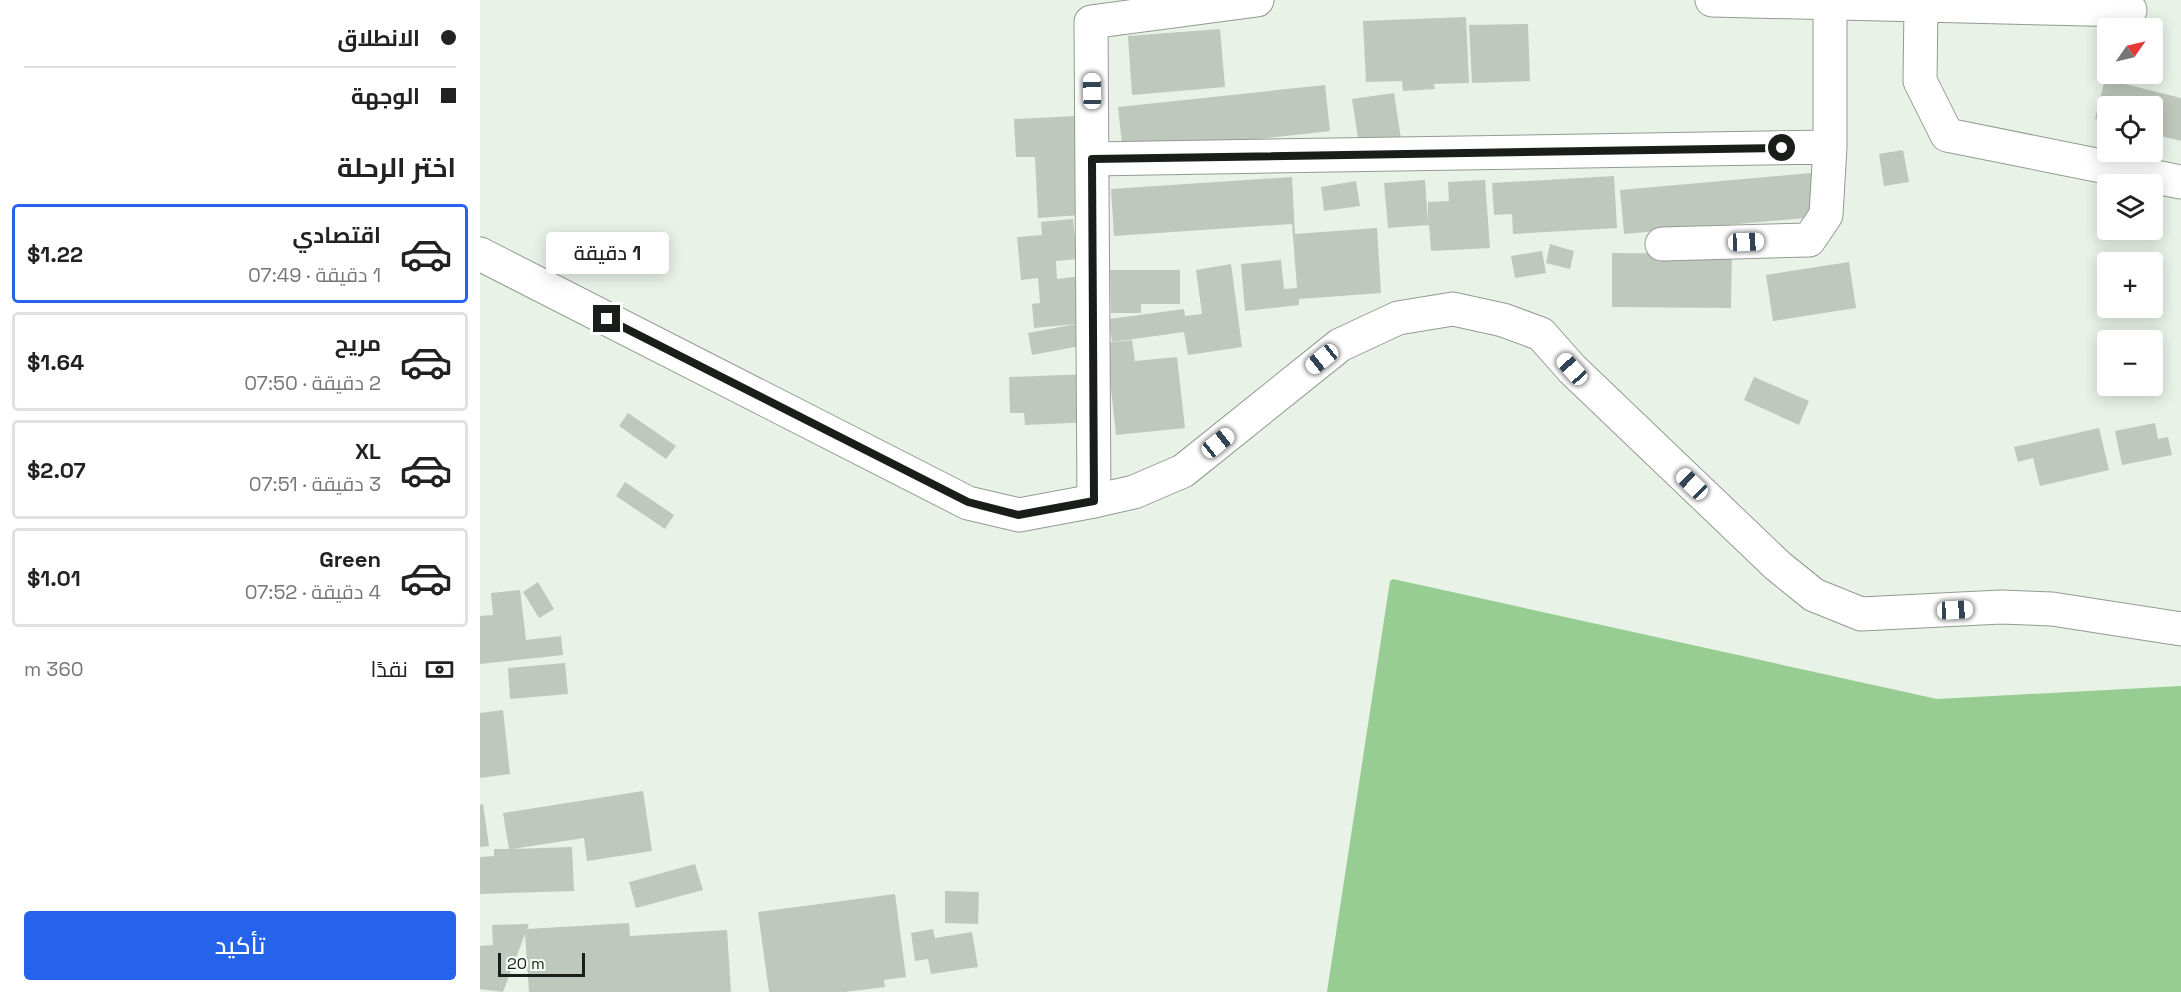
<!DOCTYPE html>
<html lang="ar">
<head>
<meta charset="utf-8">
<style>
	:root { --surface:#fff; --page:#f2f2f2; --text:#222; --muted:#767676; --line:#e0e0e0; --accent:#2563eb }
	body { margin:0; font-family:"Space Grotesk",Cairo,sans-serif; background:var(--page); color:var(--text); direction:rtl; height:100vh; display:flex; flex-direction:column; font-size:22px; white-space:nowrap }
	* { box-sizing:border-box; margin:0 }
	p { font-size:20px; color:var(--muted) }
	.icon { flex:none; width:33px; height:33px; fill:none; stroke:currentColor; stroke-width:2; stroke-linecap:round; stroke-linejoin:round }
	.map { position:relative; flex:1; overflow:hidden; direction:ltr }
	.sheet { display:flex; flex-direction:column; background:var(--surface); width:480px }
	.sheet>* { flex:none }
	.banner { display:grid; align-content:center; height:132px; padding:0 24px; background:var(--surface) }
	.needle { width:39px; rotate:56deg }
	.tools { position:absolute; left:1617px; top:18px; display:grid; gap:12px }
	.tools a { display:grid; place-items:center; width:66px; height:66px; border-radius:6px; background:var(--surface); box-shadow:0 3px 15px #0003; font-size:30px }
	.scale { position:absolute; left:18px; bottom:15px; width:87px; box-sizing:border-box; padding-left:6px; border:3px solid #1a1e1a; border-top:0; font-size:16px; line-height:21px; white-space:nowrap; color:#1a1e1a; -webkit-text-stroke:4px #f6fff5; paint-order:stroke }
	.end { position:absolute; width:27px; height:27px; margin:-14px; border:8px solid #1a1e1a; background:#fff; box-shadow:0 0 0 3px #fff }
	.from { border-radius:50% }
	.bubble { position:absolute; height:42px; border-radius:6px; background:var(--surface); box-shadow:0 3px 15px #0003; font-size:20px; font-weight:600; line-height:42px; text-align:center; direction:rtl }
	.car { position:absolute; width:18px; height:36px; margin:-18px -9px; border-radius:8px; box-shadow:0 0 4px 2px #0007; background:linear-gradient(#fff 24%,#345 0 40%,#fff 0 76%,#345 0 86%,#fff 0) }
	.banner b { display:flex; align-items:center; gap:21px; height:57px; font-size:22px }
	.banner b+b { border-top:2px solid var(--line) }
	.banner i { width:15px; height:15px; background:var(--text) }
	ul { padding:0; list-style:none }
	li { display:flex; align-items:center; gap:18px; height:99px; margin:0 12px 9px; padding:0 12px; border:3px solid var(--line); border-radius:6px }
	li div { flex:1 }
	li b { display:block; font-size:22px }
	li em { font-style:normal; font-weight:600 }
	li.selected { border-color:var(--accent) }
	li>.icon { width:54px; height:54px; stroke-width:1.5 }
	h2 { padding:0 24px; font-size:27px; line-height:72px }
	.pay { display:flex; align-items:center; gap:15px; height:66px; padding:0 24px; font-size:22px }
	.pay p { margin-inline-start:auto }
	.cta { display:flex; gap:12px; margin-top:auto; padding:12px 24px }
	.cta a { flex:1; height:69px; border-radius:6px; background:var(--accent); color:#fff; font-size:24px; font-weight:600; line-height:69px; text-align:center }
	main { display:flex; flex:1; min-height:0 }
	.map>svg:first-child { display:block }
	.green { fill:#97cd92 }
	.building { fill:#bfc8bd }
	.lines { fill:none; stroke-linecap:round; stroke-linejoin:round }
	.street-casing { stroke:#929b91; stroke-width:35 }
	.secondary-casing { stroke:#929b91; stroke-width:35 }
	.street { stroke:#fff; stroke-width:33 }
	.secondary { stroke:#fff; stroke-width:33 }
	.route { stroke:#1a1e1a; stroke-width:8 }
</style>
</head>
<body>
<main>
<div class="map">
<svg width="1701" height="992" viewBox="0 0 1701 992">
	<rect width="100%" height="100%" fill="#e8f2e7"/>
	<path class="green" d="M913 579 1457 699 1701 686V992H847L910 581Z"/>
	<path class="building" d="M986 17 989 83 954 84 955 89 923 91 922 81 886 82 883 21Z
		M1048 24 1050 81 992 83 989 25Z
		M740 29 745 87 652 95 648 36Z
		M1625 79 1701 98V141L1672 134V106H1628V122L1615 119Z
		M845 85 850 131 643 154 638 107Z
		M914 93 921 139 879 145 872 99Z
		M596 116 601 215 558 218 555 157H536L534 119Z
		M1423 150 1429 182 1404 186 1399 154Z
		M1343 172 1348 216 1144 234 1140 190Z
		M1134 176 1137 228 1033 234 1032 214 1014 215 1012 183Z
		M812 177 815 234 897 228 901 293 819 299V305L765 311 761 264 801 260 804 289 817 288 812 224 634 236 631 189Z
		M945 180 948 222V202L969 201 968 182 1005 180 1010 248 951 251 949 225 908 228 904 183Z
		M876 181 880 206 844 211 841 187Z
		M593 219 597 259 576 261 577 279 602 276 606 323 554 328 552 304 560 303 558 278 541 280 537 237 562 235 561 222Z
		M1070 244 1094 251 1090 269 1066 263Z
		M1062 251 1066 273 1035 278 1031 256Z
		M1132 253 1252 254 1251 308 1132 307Z
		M1369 262 1376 308 1293 321 1286 275Z
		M751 264 762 347 708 355 704 332 632 342 629 319 704 309 705 316 722 314 716 270Z
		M630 270H700V304H661V313H631Z
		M596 324 600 346 552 355 548 333Z
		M652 340 655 361 697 357 705 428 636 435 626 343Z
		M612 374 614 422 545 425 544 413H530L529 377Z
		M1274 377 1329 401 1319 425 1264 400Z
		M148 413 196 446 186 459 139 426Z
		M1675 423 1678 439 1688 437 1692 455 1642 465 1635 431Z
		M1619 428 1629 470 1560 486 1553 458 1538 462 1534 447Z
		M145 482 194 515 185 529 136 496Z
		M58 582 74 609 59 618 43 592Z
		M40 590 46 640 81 636 83 655 0 664V616L13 615 11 593Z
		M85 663 88 694 30 699 28 668Z
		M23 710 30 774 0 778V713Z
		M163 791 172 851 107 861 104 838 32 849 92 847 94 891 0 894V857L14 856V849H29L23 813Z
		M3 804 9 846 0 847V805Z
		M215 864 223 890 156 908 149 882Z
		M465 891 499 892 498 924 465 923Z
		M415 894 426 977 404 980 405 987 365 992H289L278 912Z
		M149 923 150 936 247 930 251 992H49L45 934 23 992 0 989V946L13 945 12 925 49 924 47 929Z
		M453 929 455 938 492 932 498 967 451 974 448 959 435 961 431 933Z"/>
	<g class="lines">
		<defs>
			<path id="street" d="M1232 0 1650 10
				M1443 0 1441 5 1440 81 1467 135 1701 182
				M612 159 1350 147
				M1182 244 1329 240 1346 215 1350 147V3
				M614 501 611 22 777 0"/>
			<path id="secondary" d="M0 254 488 503 539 515 614 501 654 492 703 471 860 345 918 318 973 309 1023 320 1061 334 1092 369 1298 566 1334 595 1381 614 1521 607 1572 609 1701 629"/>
		</defs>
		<use href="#street" class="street-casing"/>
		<use href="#secondary" class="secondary-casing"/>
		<use href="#street" class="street"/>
		<use href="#secondary" class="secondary"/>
	</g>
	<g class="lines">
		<path class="route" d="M127 319 488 502 538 515 614 501 612 159 1302 148"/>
	</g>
</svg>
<div class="tools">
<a><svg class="needle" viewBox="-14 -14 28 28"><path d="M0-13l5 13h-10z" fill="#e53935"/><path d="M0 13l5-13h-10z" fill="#767676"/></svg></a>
<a><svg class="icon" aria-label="locate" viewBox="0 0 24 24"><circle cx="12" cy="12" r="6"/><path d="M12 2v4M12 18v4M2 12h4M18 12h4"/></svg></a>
<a><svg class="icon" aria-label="layers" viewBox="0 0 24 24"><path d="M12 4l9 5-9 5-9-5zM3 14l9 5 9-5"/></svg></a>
<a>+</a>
<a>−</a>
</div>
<div class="scale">20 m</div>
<i class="end from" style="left:1302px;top:148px"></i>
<i class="end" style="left:127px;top:319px"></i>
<div class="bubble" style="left:66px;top:232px;width:123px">1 دقيقة</div>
<i class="car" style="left:612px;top:91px;rotate:359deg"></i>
<i class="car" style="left:1266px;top:242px;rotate:88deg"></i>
<i class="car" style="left:842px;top:359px;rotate:231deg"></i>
<i class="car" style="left:1092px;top:369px;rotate:318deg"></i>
<i class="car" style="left:738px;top:443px;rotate:51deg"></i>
<i class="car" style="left:1212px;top:484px;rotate:314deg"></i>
<i class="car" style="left:1475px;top:610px;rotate:87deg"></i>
</div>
<section class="sheet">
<div class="banner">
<b><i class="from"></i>الانطلاق</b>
<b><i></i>الوجهة</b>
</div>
<h2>اختر الرحلة</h2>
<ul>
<li class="selected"><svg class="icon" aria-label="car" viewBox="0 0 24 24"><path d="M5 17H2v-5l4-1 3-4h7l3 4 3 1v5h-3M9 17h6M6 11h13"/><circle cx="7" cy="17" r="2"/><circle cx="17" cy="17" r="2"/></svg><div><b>اقتصادي</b><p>1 دقيقة · 07:49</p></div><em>$1.22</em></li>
<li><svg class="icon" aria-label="car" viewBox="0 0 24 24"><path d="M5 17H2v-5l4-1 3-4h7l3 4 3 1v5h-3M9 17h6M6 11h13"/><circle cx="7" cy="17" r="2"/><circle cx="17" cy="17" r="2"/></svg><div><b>مريح</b><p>2 دقيقة · 07:50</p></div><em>$1.64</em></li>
<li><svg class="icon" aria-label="car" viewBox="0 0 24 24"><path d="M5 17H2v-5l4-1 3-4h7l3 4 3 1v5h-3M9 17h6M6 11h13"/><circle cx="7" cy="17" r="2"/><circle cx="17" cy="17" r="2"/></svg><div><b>XL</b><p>3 دقيقة · 07:51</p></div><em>$2.07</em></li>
<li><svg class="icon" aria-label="car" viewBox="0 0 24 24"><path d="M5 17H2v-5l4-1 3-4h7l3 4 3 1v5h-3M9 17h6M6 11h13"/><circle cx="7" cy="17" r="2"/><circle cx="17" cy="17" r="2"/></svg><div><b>Green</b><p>4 دقيقة · 07:52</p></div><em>$1.01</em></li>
</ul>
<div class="pay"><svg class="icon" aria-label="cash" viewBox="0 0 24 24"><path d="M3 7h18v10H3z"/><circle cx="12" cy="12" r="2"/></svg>نقدًا<p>360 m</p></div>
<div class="cta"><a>تأكيد</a></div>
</section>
</main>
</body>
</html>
